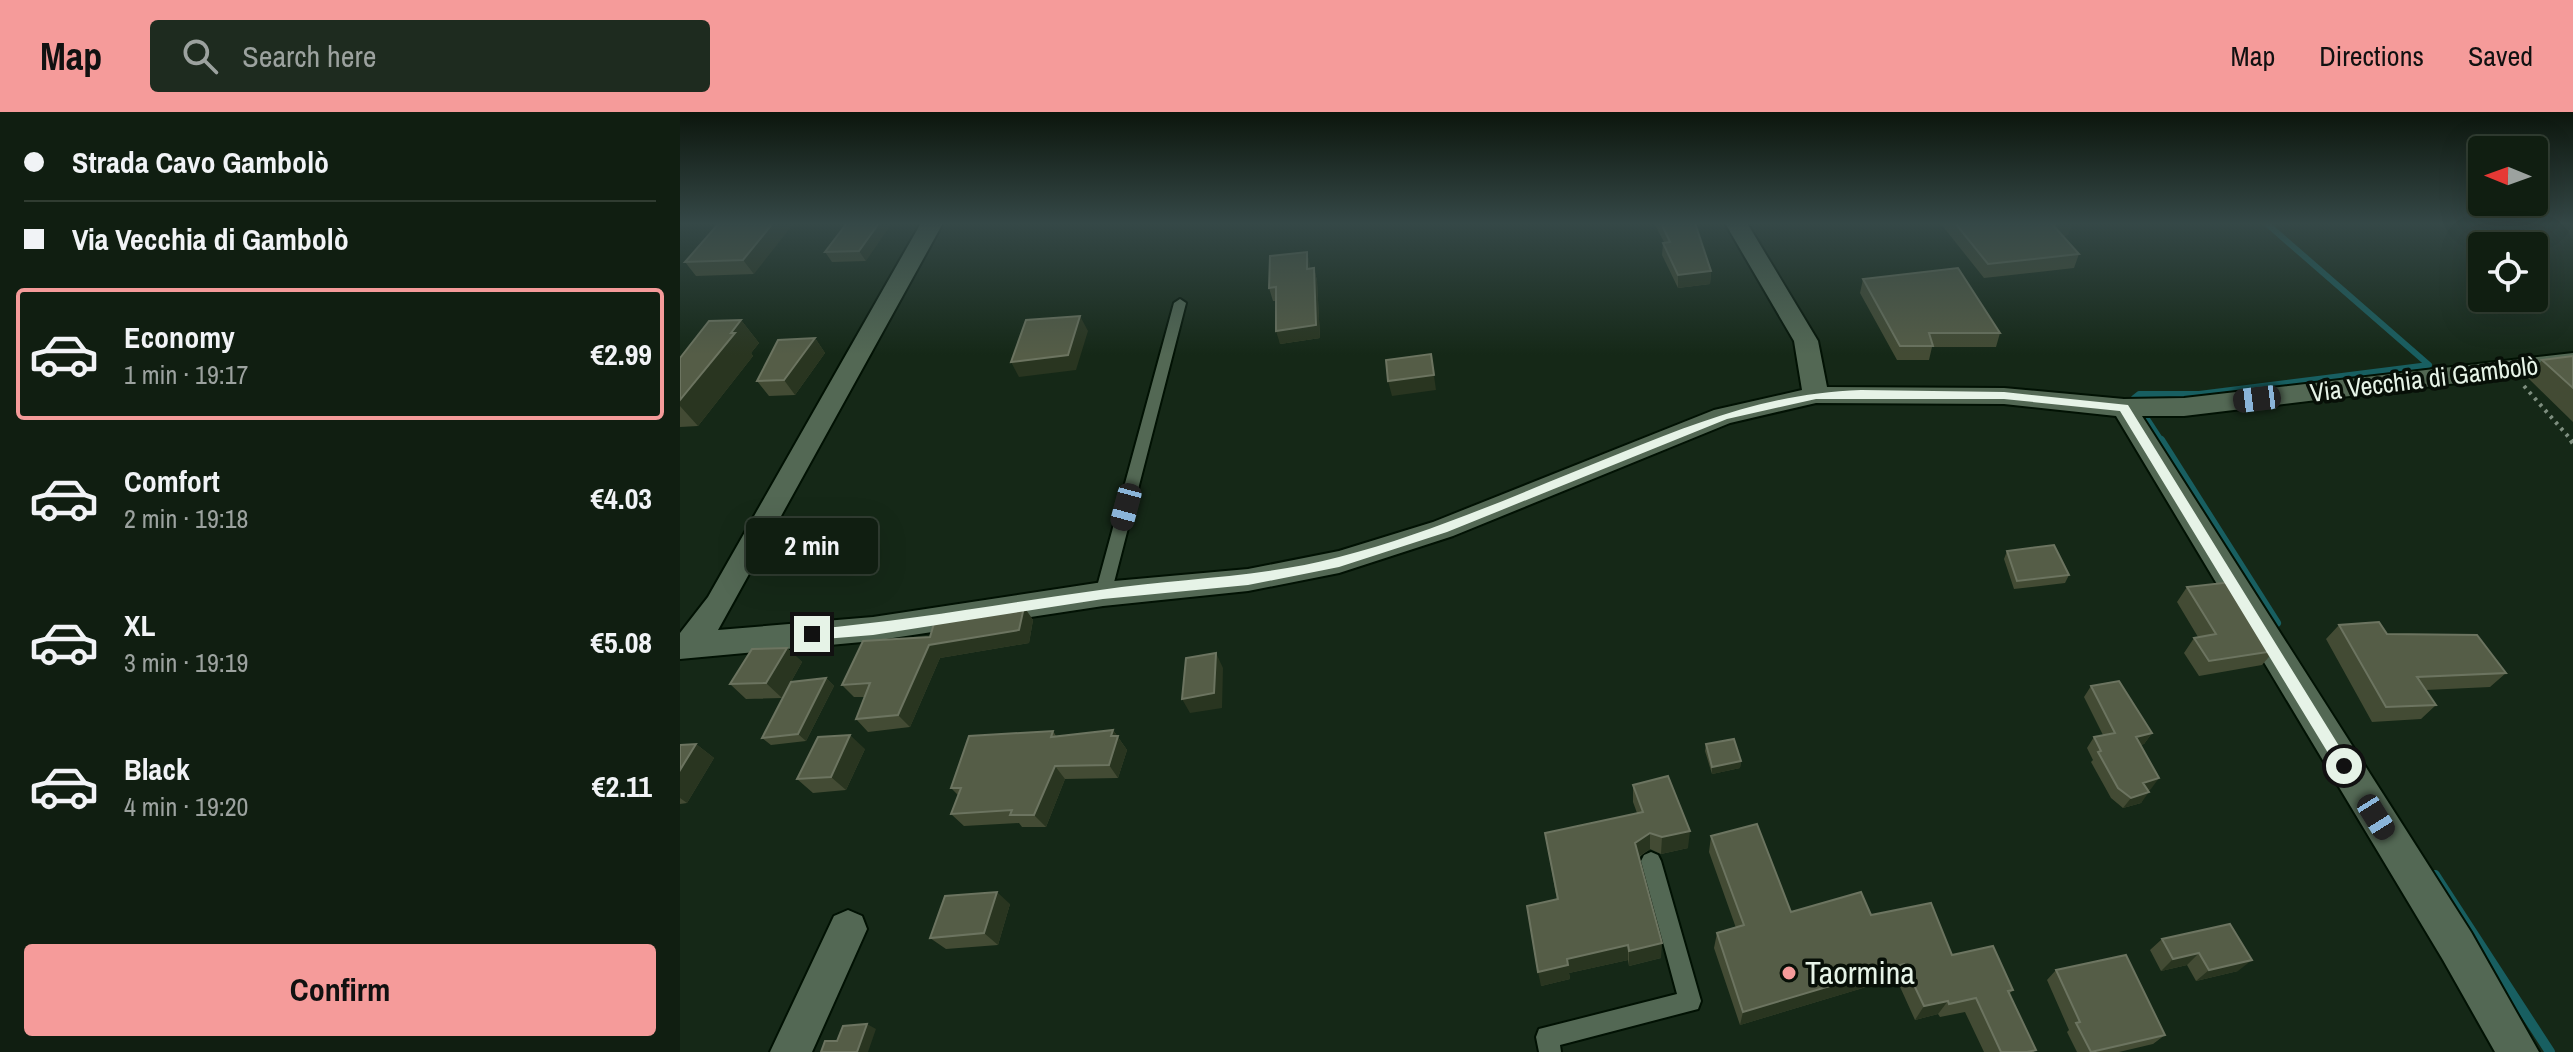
<!DOCTYPE html>
<html lang="en">
<head>
<meta charset="utf-8">
<style>
	:root { --surface:#101e11; --page:#1e2b1f; --text:#f1f3f6; --muted:#9ca29f; --line:#303c31; --accent:#f59b9a }
	body { margin:0; font-family:"Archivo Narrow",sans-serif; background:var(--page); color:var(--text); height:100vh; display:flex; flex-direction:column; font-size:30px; white-space:nowrap }
	* { box-sizing:border-box; margin:0 }
	p { font-size:26px; color:var(--muted) }
	.icon { flex:none; width:44px; height:44px; fill:none; stroke:currentColor; stroke-width:2; stroke-linecap:round; stroke-linejoin:round }
	.map { position:relative; flex:1; overflow:hidden }
	.details { display:flex; flex-direction:column; background:var(--surface); width:680px }
	.details>* { flex:none }
	.hud { display:grid; align-content:center; height:176px; padding:0 24px; background:var(--surface) }
	.needle { width:52px; rotate:271deg }
	.tools { position:absolute; left:1788px; top:24px; display:grid; gap:16px }
	.tools a { display:grid; place-items:center; width:80px; height:80px; border-radius:8px; background:var(--surface); box-shadow:0 8px 32px #0002,0 0 0 2px var(--line); font-size:40px }
	.end { position:absolute; width:36px; height:36px; margin:-18px; border:10px solid #e6f3e7; background:#111; box-shadow:0 0 0 4px #111 }
	.from { border-radius:50% }
	.bubble { position:absolute; height:56px; border-radius:8px; background:var(--surface); box-shadow:0 8px 32px #0002,0 0 0 2px var(--line); font-size:26px; font-weight:700; line-height:56px; text-align:center }
	.car { position:absolute; width:24px; height:48px; margin:-24px -12px; border-radius:10px; box-shadow:0 0 6px 2px #0007; background:linear-gradient(#222 24%,#8ab4d8 0 40%,#222 0 76%,#8ab4d8 0 86%,#222 0) }
	.hud b { display:flex; align-items:center; gap:28px; height:76px; font-size:30px }
	.hud b+b { border-top:2px solid var(--line) }
	.hud i { width:20px; height:20px; background:var(--text) }
	ul { padding:0; list-style:none }
	li { display:flex; align-items:center; gap:24px; height:132px; margin:0 16px 12px; padding:0 8px; border:4px solid transparent; border-radius:8px }
	li div { flex:1 }
	li b { display:block; font-size:30px }
	li em { font-style:normal; font-weight:700 }
	li.selected { border-color:var(--accent) }
	li>.icon { width:72px; height:72px; stroke-width:1.5 }
	.button { display:flex; gap:16px; margin-top:auto; padding:16px 24px }
	.button a { flex:1; height:92px; border-radius:8px; background:var(--accent); color:#111; font-size:32px; font-weight:700; line-height:92px; text-align:center }
	header { display:flex; align-items:center; gap:48px; box-sizing:border-box; height:112px; padding:0 40px; background:var(--accent); color:#111 }
	header strong { font-size:38px }
	nav { display:flex; gap:44px; margin-inline-start:auto; font-size:28px }
	.search { width:560px; height:72px; background:var(--page); display:flex; align-items:center; gap:20px; box-sizing:border-box; padding:0 28px; border-radius:8px; color:var(--muted); font-size:30px }
	main { display:flex; flex:1; min-height:0 }
	.map>svg:first-child { display:block }
	.lines { fill:none; stroke-linecap:round; stroke-linejoin:round }
	.stream-far2 { stroke:#185f61; stroke-width:6 }
	.stream-far1 { stroke:#185f61; stroke-width:8 }
	.stream { stroke:#185f61; stroke-width:10 }
	.service-casing { stroke:#011103; stroke-width:4 }
	.minor-casing { stroke:#011103; stroke-width:4 }
	.path-far1 { stroke:#7e8e7f; stroke-width:4; stroke-dasharray:3 5; stroke-linecap:butt }
	.path { stroke:#7e8e7f; stroke-width:5; stroke-dasharray:4 6; stroke-linecap:butt }
	.service { fill:#536854; fill-rule:evenodd }
	.minor { fill:#536854; fill-rule:evenodd }
	.wall { fill:#434b34 }
	.shaded-wall { fill:#293520 }
	.building { fill:#555d47; stroke:#6c7460; stroke-width:2 }
	.route { fill:#e6f3e7 }
	.poi-dot { fill:#f59b9a; stroke:#070f07; stroke-width:3 }
	.labels { text-anchor:middle; stroke-width:7; stroke-linejoin:round; paint-order:stroke }
	.street-label { font-size:26px; fill:#e6f3e7; stroke:#070f07 }
	.near-poi-label { font-size:32px; fill:#e6f3e7; stroke:#070f07; text-anchor:start }
</style>
</head>
<body>
<header>
<strong>Map</strong>
<div class="search"><svg class="icon" aria-label="search" viewBox="0 0 24 24"><circle cx="10" cy="10" r="6"/><path d="M15 15l6 6"/></svg>Search here</div>
<nav><a>Map</a><a>Directions</a><a>Saved</a></nav>
</header>
<main>
<section class="details">
<div class="hud">
<b><i class="from"></i>Strada Cavo Gambolò</b>
<b><i></i>Via Vecchia di Gambolò</b>
</div>
<ul>
<li class="selected"><svg class="icon" aria-label="car" viewBox="0 0 24 24"><path d="M5 17H2v-5l4-1 3-4h7l3 4 3 1v5h-3M9 17h6M6 11h13"/><circle cx="7" cy="17" r="2"/><circle cx="17" cy="17" r="2"/></svg><div><b>Economy</b><p>1 min · 19:17</p></div><em>€2.99</em></li>
<li><svg class="icon" aria-label="car" viewBox="0 0 24 24"><path d="M5 17H2v-5l4-1 3-4h7l3 4 3 1v5h-3M9 17h6M6 11h13"/><circle cx="7" cy="17" r="2"/><circle cx="17" cy="17" r="2"/></svg><div><b>Comfort</b><p>2 min · 19:18</p></div><em>€4.03</em></li>
<li><svg class="icon" aria-label="car" viewBox="0 0 24 24"><path d="M5 17H2v-5l4-1 3-4h7l3 4 3 1v5h-3M9 17h6M6 11h13"/><circle cx="7" cy="17" r="2"/><circle cx="17" cy="17" r="2"/></svg><div><b>XL</b><p>3 min · 19:19</p></div><em>€5.08</em></li>
<li><svg class="icon" aria-label="car" viewBox="0 0 24 24"><path d="M5 17H2v-5l4-1 3-4h7l3 4 3 1v5h-3M9 17h6M6 11h13"/><circle cx="7" cy="17" r="2"/><circle cx="17" cy="17" r="2"/></svg><div><b>Black</b><p>4 min · 19:20</p></div><em>€2.11</em></li>
</ul>
<div class="button"><a>Confirm</a></div>
</section>
<div class="map">
<svg width="1893" height="940" viewBox="0 0 1893 940">
	<rect width="100%" height="100%" fill="#152817"/>
	<g class="lines">
		<path class="stream-far2" d="M1454 286 1459 282H1519L1749 253 1586 111
			M1467 307 1482 330"/>
		<path class="stream-far1" d="M1481 328 1597 511"/>
		<path class="stream" d="M1755 763 1870 940"/>
		<defs>
			<path id="service" d="M500 187 506 191 431 482 429 486H417L415 482 494 191Z
				M971 740 978 743 981 749 1021 889 1018 897 880 933 881 940H859L856 925 859 917 997 882 961 749 964 743Z"/>
			<path id="minor" d="M241 111H263L38 518 193 505 423 470 568 457 659 439 753 410 1034 298 1122 278 1114 229 1045 111H1067L1138 229 1147 275 1324 276 1444 287 1504 286 1893 241V257L1504 304H1462L1791 820 1859 940H1815L1763 848 1436 304 1324 292 1136 291 1050 311 773 424 659 461 568 479 423 494 193 529 0 547V521L28 485Z
				M168 798 182 804 187 817 132 940H90L154 804Z"/>
		</defs>
		<use href="#service" class="service-casing"/>
		<use href="#minor" class="minor-casing"/>
		<path class="path-far1" d="M1844 274 1893 330"/>
		<path class="path" d="M1891 328 1893 331"/>
		<use href="#service" class="service"/>
		<use href="#minor" class="minor"/>
	</g>
	<path class="wall" d="M39 111 74 162 16 164 5 150Z
		M167 111 186 149 152 150 145 140Z
		M974 111H1015L1031 159 1030 172 998 176 982 143 983 131 984 130Z
		M1261 111H1392L1388 123 1383 124 1399 142 1394 156 1304 166 1261 112Z
		M627 140 630 156H634L637 169 640 226 600 232 596 189H593L589 176Z
		M1183 167 1320 221 1316 235H1252L1249 248H1217L1180 181Z
		M61 208 79 231 71 241 73 244 18 314 0 315V246Z
		M135 226 145 241 115 283 89 284 77 269Z
		M1893 244V310L1848 266 1862 248Z
		M1327 439 1389 463 1385 471 1334 477 1324 447Z
		M1507 475 1594 539 1582 553 1519 564 1504 541 1514 526 1518 525 1497 490Z
		M344 495 353 508 349 531 260 546 230 615 188 620 176 607 185 585H174L162 573 250 525Z
		M1659 513 1707 522 1826 561 1810 575 1746 578 1756 593 1741 607 1692 610 1646 527Z
		M107 536 122 550 102 586 66 587 50 572Z
		M146 566 154 574 126 629 91 633 82 626Z
		M1411 574 1472 621 1464 632 1460 633 1471 677 1468 678 1461 691 1443 696 1431 686 1411 650 1413 648 1407 636 1414 625 1423 623 1404 585Z
		M433 618 447 638 438 666 385 667 366 715H342L339 711 284 714 271 702 278 683 271 676 373 619 376 624Z
		M16 632 34 646 7 691 0 692V633Z
		M1026 632 1061 649 1060 656 1032 662 1025 639Z
		M185 637 166 678 133 681 117 667Z
		M953 673 1008 736 981 742 970 737 959 745 981 846 949 854 948 848 889 861 890 867 861 874 877 788 865 721 957 701 953 690Z
		M1031 724 1111 800 1191 803 1272 843 1333 878 1329 882 1356 938 1353 940H1304L1285 900 1260 905 1258 902 1235 908 1216 866 1060 913 1034 836 1037 821 1056 816 1029 740Z
		M330 792 318 833 266 837 250 826Z
		M1550 812 1558 859 1516 869 1507 853 1481 859 1470 838 1482 827Z
		M1376 858 1485 923 1473 932 1439 940H1397L1387 920 1389 918 1367 868Z"/>
	<path class="shaded-wall" d="M93 111H114L74 162 63 148Z
		M199 111H212L186 149 179 139Z
		M1378 111H1392L1388 123 1367 126 1372 112Z
		M627 140 630 153 631 170 627 157Z
		M634 156 637 169 640 226 600 232 596 219Z
		M1031 159 1030 172 998 176V163Z
		M400 204 408 219 396 258 339 265 331 250Z
		M61 208 79 231 71 241 73 244 18 314 0 294V288Z
		M135 226 145 241 115 283 104 268Z
		M751 242 756 278 712 284 708 269Z
		M344 495 353 508 349 531 260 546 230 615 218 603 249 533Z
		M107 536 122 550 102 586 86 571Z
		M536 541 543 556 542 596 510 601 502 587Z
		M146 566 154 574 126 629 118 622Z
		M433 618 447 638 438 666 429 653 431 624Z
		M1472 621 1464 632 1448 636 1456 625Z
		M170 623 185 637 166 678 151 665Z
		M16 632 34 646 7 691 0 686V658Z
		M1061 649 1060 656 1032 662V655Z
		M375 654 385 667 366 715 354 703Z
		M1479 666 1471 677 1455 681 1463 671Z
		M1469 680 1461 691 1443 696 1451 686Z
		M1010 719 1008 736 981 742 982 725Z
		M970 721V737L955 747V731Z
		M317 780 330 792 318 833 304 821Z
		M982 831 981 846 949 854V839Z
		M948 833V848L889 861 890 867 861 874 858 860 887 847Z
		M1519 841 1507 853 1481 859 1493 847Z
		M1572 848 1558 859 1516 869 1529 858Z
		M1224 852 1216 866 1060 913 1063 900Z
		M1268 889 1258 902 1235 908 1244 894Z
		M187 912 196 917 188 940H177Z"/>
	<path class="building" d="M39 111H93L63 148 5 150Z
		M167 111H199L179 139 145 140Z
		M981 111H1015L1031 159 998 163 983 131 990 130Z
		M1275 111H1378L1372 112 1399 142 1308 152Z
		M627 140V157L634 156 636 213 596 219V175L589 176 590 144Z
		M1278 156 1320 221H1249L1253 234H1220L1183 167Z
		M400 204 388 243 331 250 346 208Z
		M61 208 51 221H55L0 288V246L29 209Z
		M135 226 104 268 77 269 98 228Z
		M751 242 754 263 708 269 706 248Z
		M1893 244V276L1862 248Z
		M1374 433 1389 463 1337 469 1327 439Z
		M1552 470 1594 539 1529 549 1514 526 1536 522 1507 475Z
		M344 495 339 518 249 533 218 603 176 607 190 571 162 573 183 529 250 525 255 508Z
		M1699 510 1707 522 1797 523 1826 561 1737 565 1756 593 1706 595 1659 513Z
		M107 536 86 571 50 572 72 537Z
		M536 541 534 581 502 587 506 546Z
		M146 566 118 622 82 626 111 570Z
		M1439 569 1472 621 1456 625 1479 666 1463 671 1469 680 1451 686 1438 676 1418 640 1421 639 1414 625 1435 621 1411 574Z
		M433 618 431 624H438L429 653 375 654 354 703H330L332 698 271 702 281 676H271L289 624 373 619 371 625Z
		M170 623 151 665 117 667 138 625Z
		M1054 627 1061 649 1032 655 1026 632Z
		M16 632 0 658V633Z
		M988 664 1010 719 982 725 970 721 955 731 982 831 949 839 948 833 887 847 888 853 858 860 847 794 878 787 865 721 963 700 953 673Z
		M1077 712 1111 800 1181 780 1191 803 1251 791 1272 843 1313 834 1333 878 1328 879 1356 938 1347 940H1321L1296 886 1269 892 1268 889 1244 894 1224 852 1063 900 1037 821 1064 813 1031 724Z
		M317 780 304 821 250 826 265 784Z
		M1550 812 1572 848 1529 858 1519 841 1493 847 1482 827Z
		M1446 843 1485 923 1411 940 1396 911 1400 910 1376 858Z
		M187 912 177 940H141L145 929H157L163 914Z"/>
	<linearGradient id="sky" x2="0" y2="1"><stop stop-color="#0c160d"/><stop offset="0.46" stop-color="#354847"/><stop offset="1" stop-color="#354847" stop-opacity="0"/></linearGradient>
	<rect width="1893" height="243" fill="url(#sky)"/>
	<path class="route" d="M1181 278 1324 280 1448 293 1669 650V659H1659L1440 299 1324 287H1136L1047 307 767 420 659 455 568 473 423 487 193 523 132 528 125 522 132 517C229 509 324 491 420 478 500 466 580 466 659 445 756 420 849 377 943 340 1023 308 1093 281 1181 278Z"/>
	<circle class="poi-dot" cx="1109" cy="861" r="8"/>
	<g class="labels">
		<g class="street-label">
			<text transform="translate(1744 267) rotate(-7)" y="9">Via Vecchia di Gambolò</text>
		</g>
		<g class="near-poi-label">
			<text x="1125" y="872">Taormina</text>
		</g>
	</g>
</svg>
<div class="tools">
<a><svg class="needle" viewBox="-14 -14 28 28"><path d="M0-13l5 13h-10z" fill="#e53935"/><path d="M0 13l5-13h-10z" fill="#9ca29f"/></svg></a>
<a><svg class="icon" aria-label="locate" viewBox="0 0 24 24"><circle cx="12" cy="12" r="6"/><path d="M12 2v4M12 18v4M2 12h4M18 12h4"/></svg></a>
</div>
<i class="end from" style="left:1664px;top:654px"></i>
<i class="end" style="left:132px;top:522px"></i>
<div class="bubble" style="left:66px;top:406px;width:132px">2 min</div>
<i class="car" style="left:1577px;top:287px;rotate:263deg"></i>
<i class="car" style="left:446px;top:395px;rotate:195deg"></i>
<i class="car" style="left:1696px;top:705px;rotate:148deg"></i>
</div>
</main>
</body>
</html>
